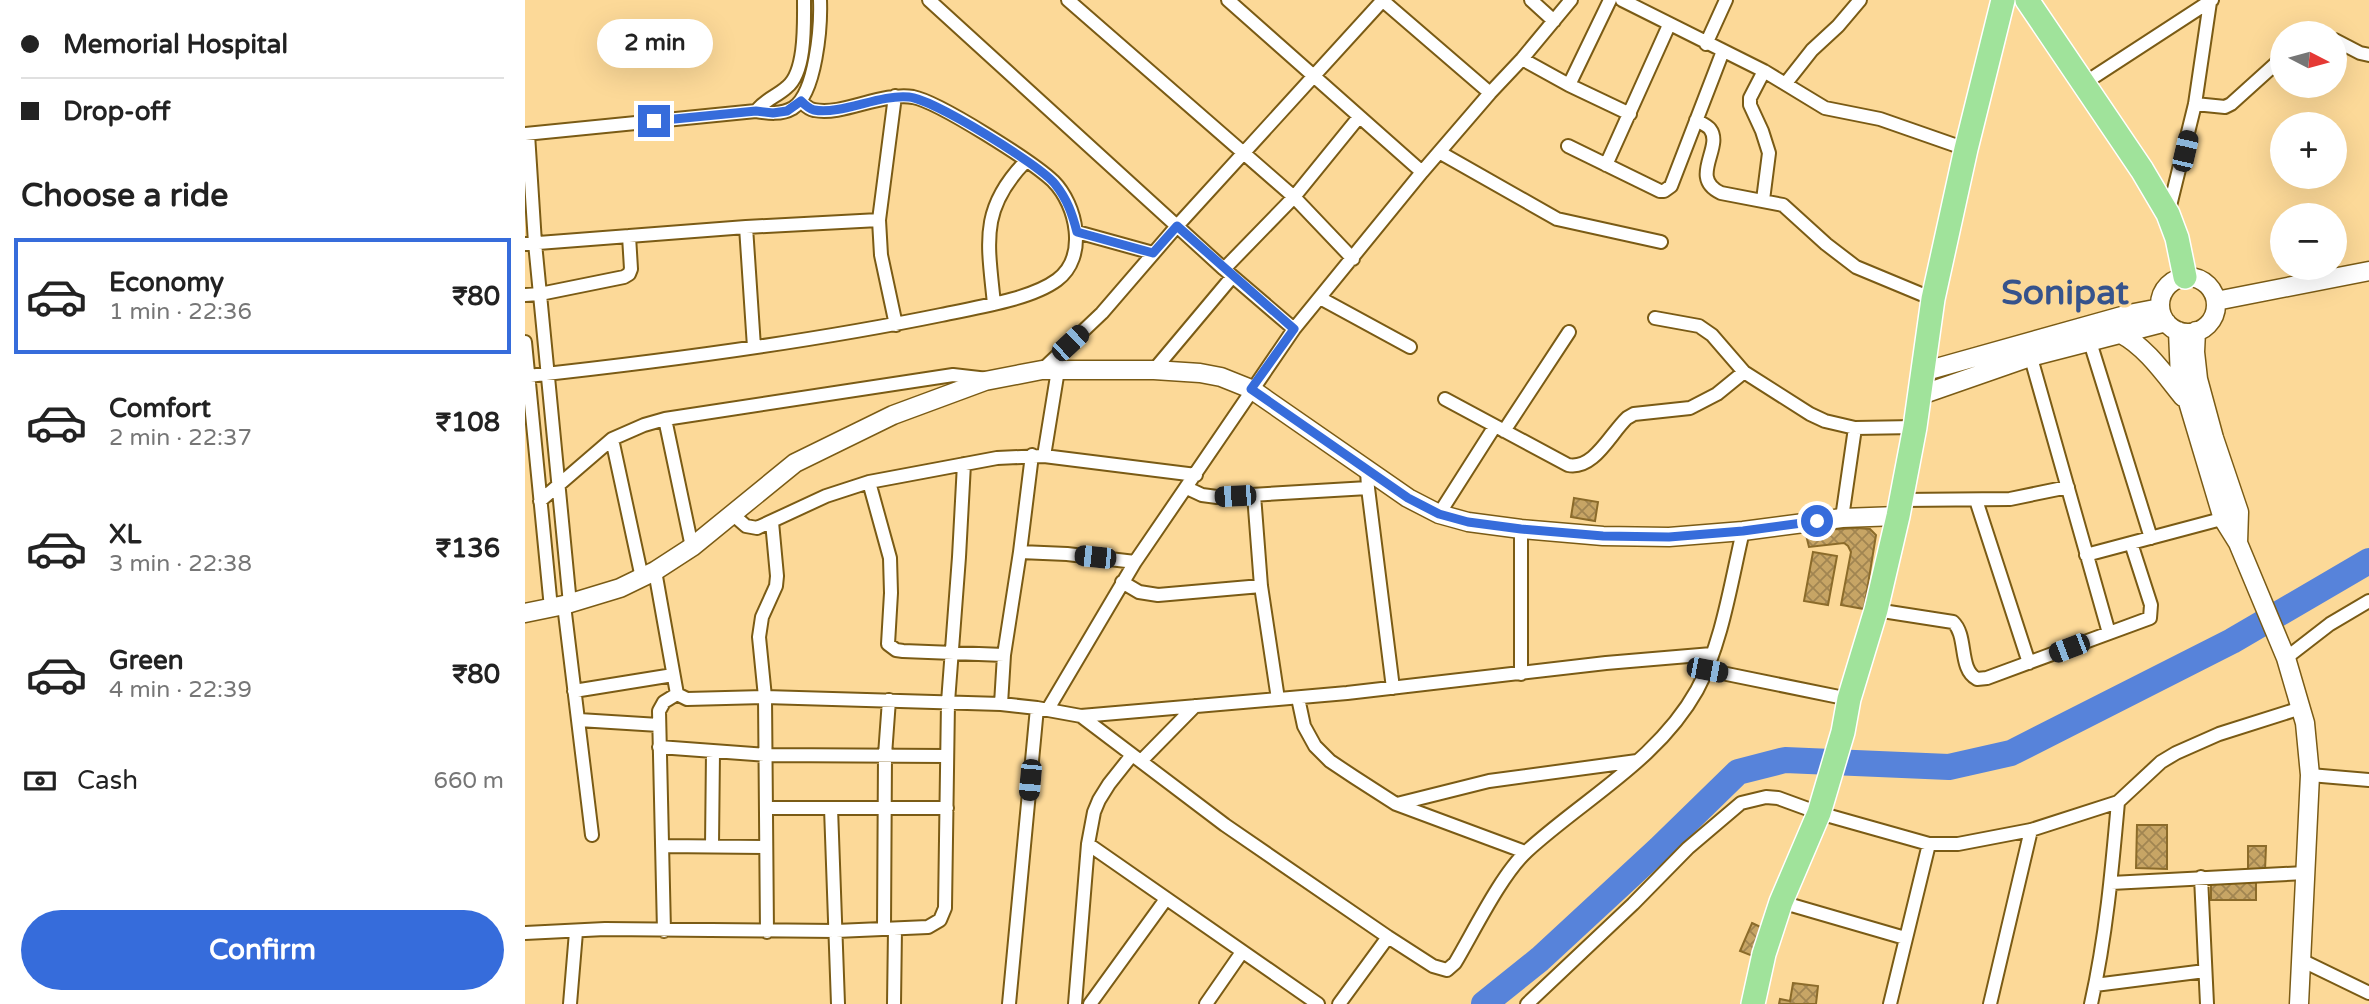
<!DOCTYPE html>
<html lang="en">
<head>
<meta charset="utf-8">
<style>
	:root { --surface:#fff; --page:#f6f6f6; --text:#222; --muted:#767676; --line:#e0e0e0; --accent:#366cdb }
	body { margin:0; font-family:"Varela Round",sans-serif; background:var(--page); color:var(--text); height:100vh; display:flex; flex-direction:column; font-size:26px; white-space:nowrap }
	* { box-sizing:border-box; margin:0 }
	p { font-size:23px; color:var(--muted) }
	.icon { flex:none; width:38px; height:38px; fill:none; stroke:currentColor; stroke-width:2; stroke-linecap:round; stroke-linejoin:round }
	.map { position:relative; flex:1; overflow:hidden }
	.side { display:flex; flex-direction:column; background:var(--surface); width:525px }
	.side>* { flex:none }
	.hud { display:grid; align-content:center; height:154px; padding:0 21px; background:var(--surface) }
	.needle { width:46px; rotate:96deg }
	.controls { position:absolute; left:1745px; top:21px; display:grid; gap:14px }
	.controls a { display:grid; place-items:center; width:77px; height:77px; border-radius:50%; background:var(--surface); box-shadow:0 7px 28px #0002; font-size:35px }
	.end { position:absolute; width:32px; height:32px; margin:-16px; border:9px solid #366cdb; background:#fff; box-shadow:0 0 0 4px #fff }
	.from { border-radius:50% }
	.bubble { position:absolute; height:49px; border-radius:24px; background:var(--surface); box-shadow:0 7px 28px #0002; font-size:23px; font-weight:800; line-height:49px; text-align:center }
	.car { position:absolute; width:21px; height:42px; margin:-21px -10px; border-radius:9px; box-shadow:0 0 5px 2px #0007; background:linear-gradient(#222 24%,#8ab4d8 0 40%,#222 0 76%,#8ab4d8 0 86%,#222 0) }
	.hud b { display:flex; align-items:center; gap:24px; height:66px; font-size:26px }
	.hud b+b { border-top:2px solid var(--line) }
	.hud i { width:18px; height:18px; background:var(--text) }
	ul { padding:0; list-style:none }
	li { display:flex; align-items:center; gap:21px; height:116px; margin:0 14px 10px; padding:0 7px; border:4px solid transparent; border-radius:0px }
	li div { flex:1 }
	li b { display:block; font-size:26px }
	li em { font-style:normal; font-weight:800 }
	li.selected { border-color:var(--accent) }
	li>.icon { width:63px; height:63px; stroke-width:1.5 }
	h2 { padding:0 21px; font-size:32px; line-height:84px }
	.pay { display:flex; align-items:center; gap:18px; height:77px; padding:0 21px; font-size:26px }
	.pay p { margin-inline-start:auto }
	.action { display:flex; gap:14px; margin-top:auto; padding:14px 21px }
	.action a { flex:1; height:80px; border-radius:42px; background:var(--accent); color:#fff; font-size:28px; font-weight:800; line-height:80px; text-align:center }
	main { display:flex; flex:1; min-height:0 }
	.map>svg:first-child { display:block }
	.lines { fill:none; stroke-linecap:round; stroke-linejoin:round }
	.river { stroke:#5783da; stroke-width:26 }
	.building { fill:url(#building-cross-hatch); stroke:#8b6b2a; stroke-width:2 }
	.street-casing { stroke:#7a5b15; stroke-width:16 }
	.secondary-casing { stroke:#7a5b15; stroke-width:21 }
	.highway-casing { stroke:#fff; stroke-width:26 }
	.street { stroke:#fff; stroke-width:12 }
	.secondary { stroke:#fff; stroke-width:18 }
	.highway { stroke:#a0e39b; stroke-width:23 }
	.route { stroke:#366cdb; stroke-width:9 }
	.labels { text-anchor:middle; stroke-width:6; stroke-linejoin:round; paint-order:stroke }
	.town-label { font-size:35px; font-weight:bold; fill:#36538c; stroke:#fcd998 }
</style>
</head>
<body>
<main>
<section class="side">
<div class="hud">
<b><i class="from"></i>Memorial Hospital</b>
<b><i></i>Drop-off</b>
</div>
<h2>Choose a ride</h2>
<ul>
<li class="selected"><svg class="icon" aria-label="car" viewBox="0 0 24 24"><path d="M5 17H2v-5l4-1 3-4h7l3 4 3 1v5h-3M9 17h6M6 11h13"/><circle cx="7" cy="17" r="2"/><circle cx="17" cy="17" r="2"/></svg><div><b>Economy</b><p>1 min · 22:36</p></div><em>₹80</em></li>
<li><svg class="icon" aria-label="car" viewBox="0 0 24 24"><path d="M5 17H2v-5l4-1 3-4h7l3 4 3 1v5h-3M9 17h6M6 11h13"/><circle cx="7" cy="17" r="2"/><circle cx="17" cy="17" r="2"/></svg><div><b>Comfort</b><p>2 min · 22:37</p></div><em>₹108</em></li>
<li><svg class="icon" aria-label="car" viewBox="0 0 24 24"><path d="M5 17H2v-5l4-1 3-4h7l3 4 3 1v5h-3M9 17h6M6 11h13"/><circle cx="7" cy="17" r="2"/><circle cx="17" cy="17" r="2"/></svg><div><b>XL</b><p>3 min · 22:38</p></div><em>₹136</em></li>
<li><svg class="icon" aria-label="car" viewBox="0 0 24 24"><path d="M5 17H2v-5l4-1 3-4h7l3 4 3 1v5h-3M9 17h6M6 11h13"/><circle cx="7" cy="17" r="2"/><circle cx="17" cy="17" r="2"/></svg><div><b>Green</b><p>4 min · 22:39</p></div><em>₹80</em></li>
</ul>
<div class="pay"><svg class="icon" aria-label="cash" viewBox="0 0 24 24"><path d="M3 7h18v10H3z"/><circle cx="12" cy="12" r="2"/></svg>Cash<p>660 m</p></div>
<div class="action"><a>Confirm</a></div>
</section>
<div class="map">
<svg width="1844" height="1004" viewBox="0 0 1844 1004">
	<defs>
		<pattern id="building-cross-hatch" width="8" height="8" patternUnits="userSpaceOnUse" patternTransform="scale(1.75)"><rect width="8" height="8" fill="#c7a565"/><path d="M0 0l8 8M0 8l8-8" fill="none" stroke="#a18551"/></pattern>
	</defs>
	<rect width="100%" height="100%" fill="#fcd998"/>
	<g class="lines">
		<path class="river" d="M959 1004 1015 959 1134 849 1213 772 1260 760 1424 767 1486 753 1707 641 1844 561"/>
	</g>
	<path class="building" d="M1049 498 1073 502 1070 521 1046 517Z
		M1332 528 1345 529 1351 535 1339 609 1316 605 1326 552 1323 546 1319 543 1284 547 1280 531Z
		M1288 552 1312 556 1303 605 1279 601Z
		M1612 825H1642V869L1611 868Z
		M1723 846H1741L1740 871H1723Z
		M1686 877H1731V900H1686Z
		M1227 923 1244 931 1233 958 1215 951Z
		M1268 983 1293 986 1291 1004H1254L1255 999 1265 1001Z"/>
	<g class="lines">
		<defs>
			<path id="street" d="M404 0 699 269 769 329
				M543 0 769 197 828 259
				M703 0 897 172
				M857 0 965 93
				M1006 0 1029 21
				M1097 0 1239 71 1300 108 1355 119 1441 149
				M1790 33H1797
				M1810 40 1835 53 1844 55
				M1181 44 1201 0
				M997 59 1044 85 1105 114
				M1261 83 1287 50 1313 26 1335 0
				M1558 84 1687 0
				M1044 85 1085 0
				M370 96 354 220 356 255 371 325
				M1670 104 1700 107 1706 104 1757 58
				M231 111C242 98 251 97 262 87 281 72 279 23 279 0
				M1171 120C1176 123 1182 125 1185 129 1199 147 1163 178 1196 193L1258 205 1301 244 1331 267 1408 299
				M0 134 231 111C243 113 256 115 268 108 291 93 296 26 295 0
				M3 134 10 243 45 604
				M1043 146 1135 191H1139L1146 186 1198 51
				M914 152 1032 219 1136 242
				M1081 165 1144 25
				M1238 200 1244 153 1237 131 1225 105V98L1239 71
				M1643 214 1670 104 1685 2
				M221 227 229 347
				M552 232 628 253
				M0 244 221 227 354 220
				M699 269 769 197 834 117
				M0 295 15 294 99 277 104 274 106 269 104 236
				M795 298 885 347
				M469 304C463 243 454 209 501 161
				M1130 318 1174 326 1187 335 1219 372 1285 414 1300 421 1330 428 1390 427
				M0 342 26 608
				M1565 342 1626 538
				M1504 351 1584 633
				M517 370 577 313 652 226 858 0
				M629 370 707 277
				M3 376C141 361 279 343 416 315 448 308 505 300 532 280 563 257 552 205 528 181 508 162 414 102 388 97 356 92 318 116 289 110 283 109 280 105 276 101
				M920 399 1043 465C1069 470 1085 434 1102 418L1109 414 1165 408 1192 394 1219 372
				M140 419 167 547
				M979 431 1044 332
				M87 439 117 578
				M519 456 533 370
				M842 470 843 488 868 688
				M344 482 365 558 366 593 363 644 371 650 378 651 479 655
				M662 488 677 495 692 497 843 488
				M729 495 736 586 753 699
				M1376 500 1485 499 1543 487
				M1451 500 1504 663
				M15 501 87 439 119 425 140 419 428 375 463 379
				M206 513 221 526 232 528 301 496 344 482 472 458 519 456 671 475
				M914 514 970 426
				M1317 518 1330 428
				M495 552 542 554 610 562
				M1561 555 1704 517
				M130 571 152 694 162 699 240 697 476 704 512 708 556 716 700 825 863 937 908 966 922 970 930 963C949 931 976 875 1002 851 1060 798 1133 760 1172 690 1197 644 1206 582 1218 531
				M597 582 614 592 633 595 736 586
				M39 605 67 835
				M1351 610 1428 622C1443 636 1433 669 1452 679L1462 678 1625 618 1626 605 1606 543
				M1761 658 1805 624 1844 601
				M1182 670 1324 699
				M996 674V529
				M49 691 148 675
				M773 698 779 726 790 746 805 761 829 777 871 804 1000 852
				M476 704 479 655 495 552 507 455
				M523 709 610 562 769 329 897 172 965 93 997 59 1046 0
				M556 716 822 693 1081 663 1187 654
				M54 720 134 725
				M134 747 241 755 421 756
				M617 760 670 706
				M1785 775 1844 780
				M872 804 964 781 1112 761
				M241 808H422
				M306 808 313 1004
				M563 844 793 1004
				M137 846 241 847
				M187 846 188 752
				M1676 877 1682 1004
				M1586 883 1780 873
				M1256 902 1380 938
				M359 929 360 755 364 700
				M139 931 134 711 139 702 152 694
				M242 932 240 697 234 637 237 617 251 586 252 576 247 522
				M0 933 80 929 311 931 403 927 415 920 420 908 423 702 434 557 439 464
				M1776 960 1844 993
				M1570 985 1680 971
				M45 1004 51 932
				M369 1004 370 929
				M484 1004 512 708
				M550 1004 563 844 569 812 574 800 584 784 607 755
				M565 1004 641 899
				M681 1004 717 952
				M814 1004 863 937
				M1002 1004 1108 904 1163 848 1216 803 1241 797 1253 798 1294 813 1404 844H1433L1506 830 1593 802 1636 762 1651 753 1694 734 1776 708
				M1365 1004 1404 844
				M1465 1004 1506 830
				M1566 1004C1581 937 1587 870 1593 802"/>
			<path id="secondary" d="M1635 305a28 28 0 1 1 56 0a28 28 0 1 1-56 0Z
				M1691 301 1844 271
				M1653 331 1655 378 1663 402 1698 519 1713 543 1761 658 1780 723 1785 775 1774 1004
				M1671 331 1670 352 1673 379 1689 438 1714 512 1713 543
				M1596 334C1621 347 1640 375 1658 397
				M1397 372 1604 314 1635 308
				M1393 396 1505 357 1641 322
				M0 613 39 605 95 588 130 571 167 547 270 463 368 415 460 381 517 370H629L675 373 696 377 726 389 883 498 914 514 943 522 996 529 1078 536 1144 537 1218 531 1317 518 1373 516"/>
			<path id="highway" d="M1502 0 1617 170 1643 214 1652 238 1660 277
				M1228 1004 1239 954 1256 902 1294 813 1318 732 1324 699 1351 610 1373 516 1390 427 1408 299 1441 149 1478 0"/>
		</defs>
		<use href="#street" class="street-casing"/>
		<use href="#secondary" class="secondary-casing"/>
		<use href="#highway" class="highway-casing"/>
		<use href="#street" class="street"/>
		<use href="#secondary" class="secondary"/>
		<use href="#highway" class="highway"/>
	</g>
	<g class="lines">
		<path class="route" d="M129 121 231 111 248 113 262 111 276 101C280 105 284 109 289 110 317 115 354 94 384 97 408 99 515 165 530 184 542 199 547 213 552 232L628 253 652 226 769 329 726 389 883 498 914 514 943 522 996 529 1078 536 1144 537 1218 531 1292 521"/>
	</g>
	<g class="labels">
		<g class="town-label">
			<text x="1540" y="304">Sonipat</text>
		</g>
	</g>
</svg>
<div class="controls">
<a><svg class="needle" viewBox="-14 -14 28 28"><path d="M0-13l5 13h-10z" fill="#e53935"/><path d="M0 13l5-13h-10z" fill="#767676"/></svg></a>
<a>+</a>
<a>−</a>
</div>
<i class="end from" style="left:1292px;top:521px"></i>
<i class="end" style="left:129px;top:121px"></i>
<div class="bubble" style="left:72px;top:19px;width:116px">2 min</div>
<i class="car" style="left:1660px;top:151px;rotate:13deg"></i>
<i class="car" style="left:545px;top:343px;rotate:47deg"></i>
<i class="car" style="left:710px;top:496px;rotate:267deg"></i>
<i class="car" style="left:570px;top:557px;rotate:276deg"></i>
<i class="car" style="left:1544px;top:648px;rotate:249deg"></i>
<i class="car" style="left:1182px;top:670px;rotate:101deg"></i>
<i class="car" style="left:505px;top:780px;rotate:185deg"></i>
</div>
</main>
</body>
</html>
